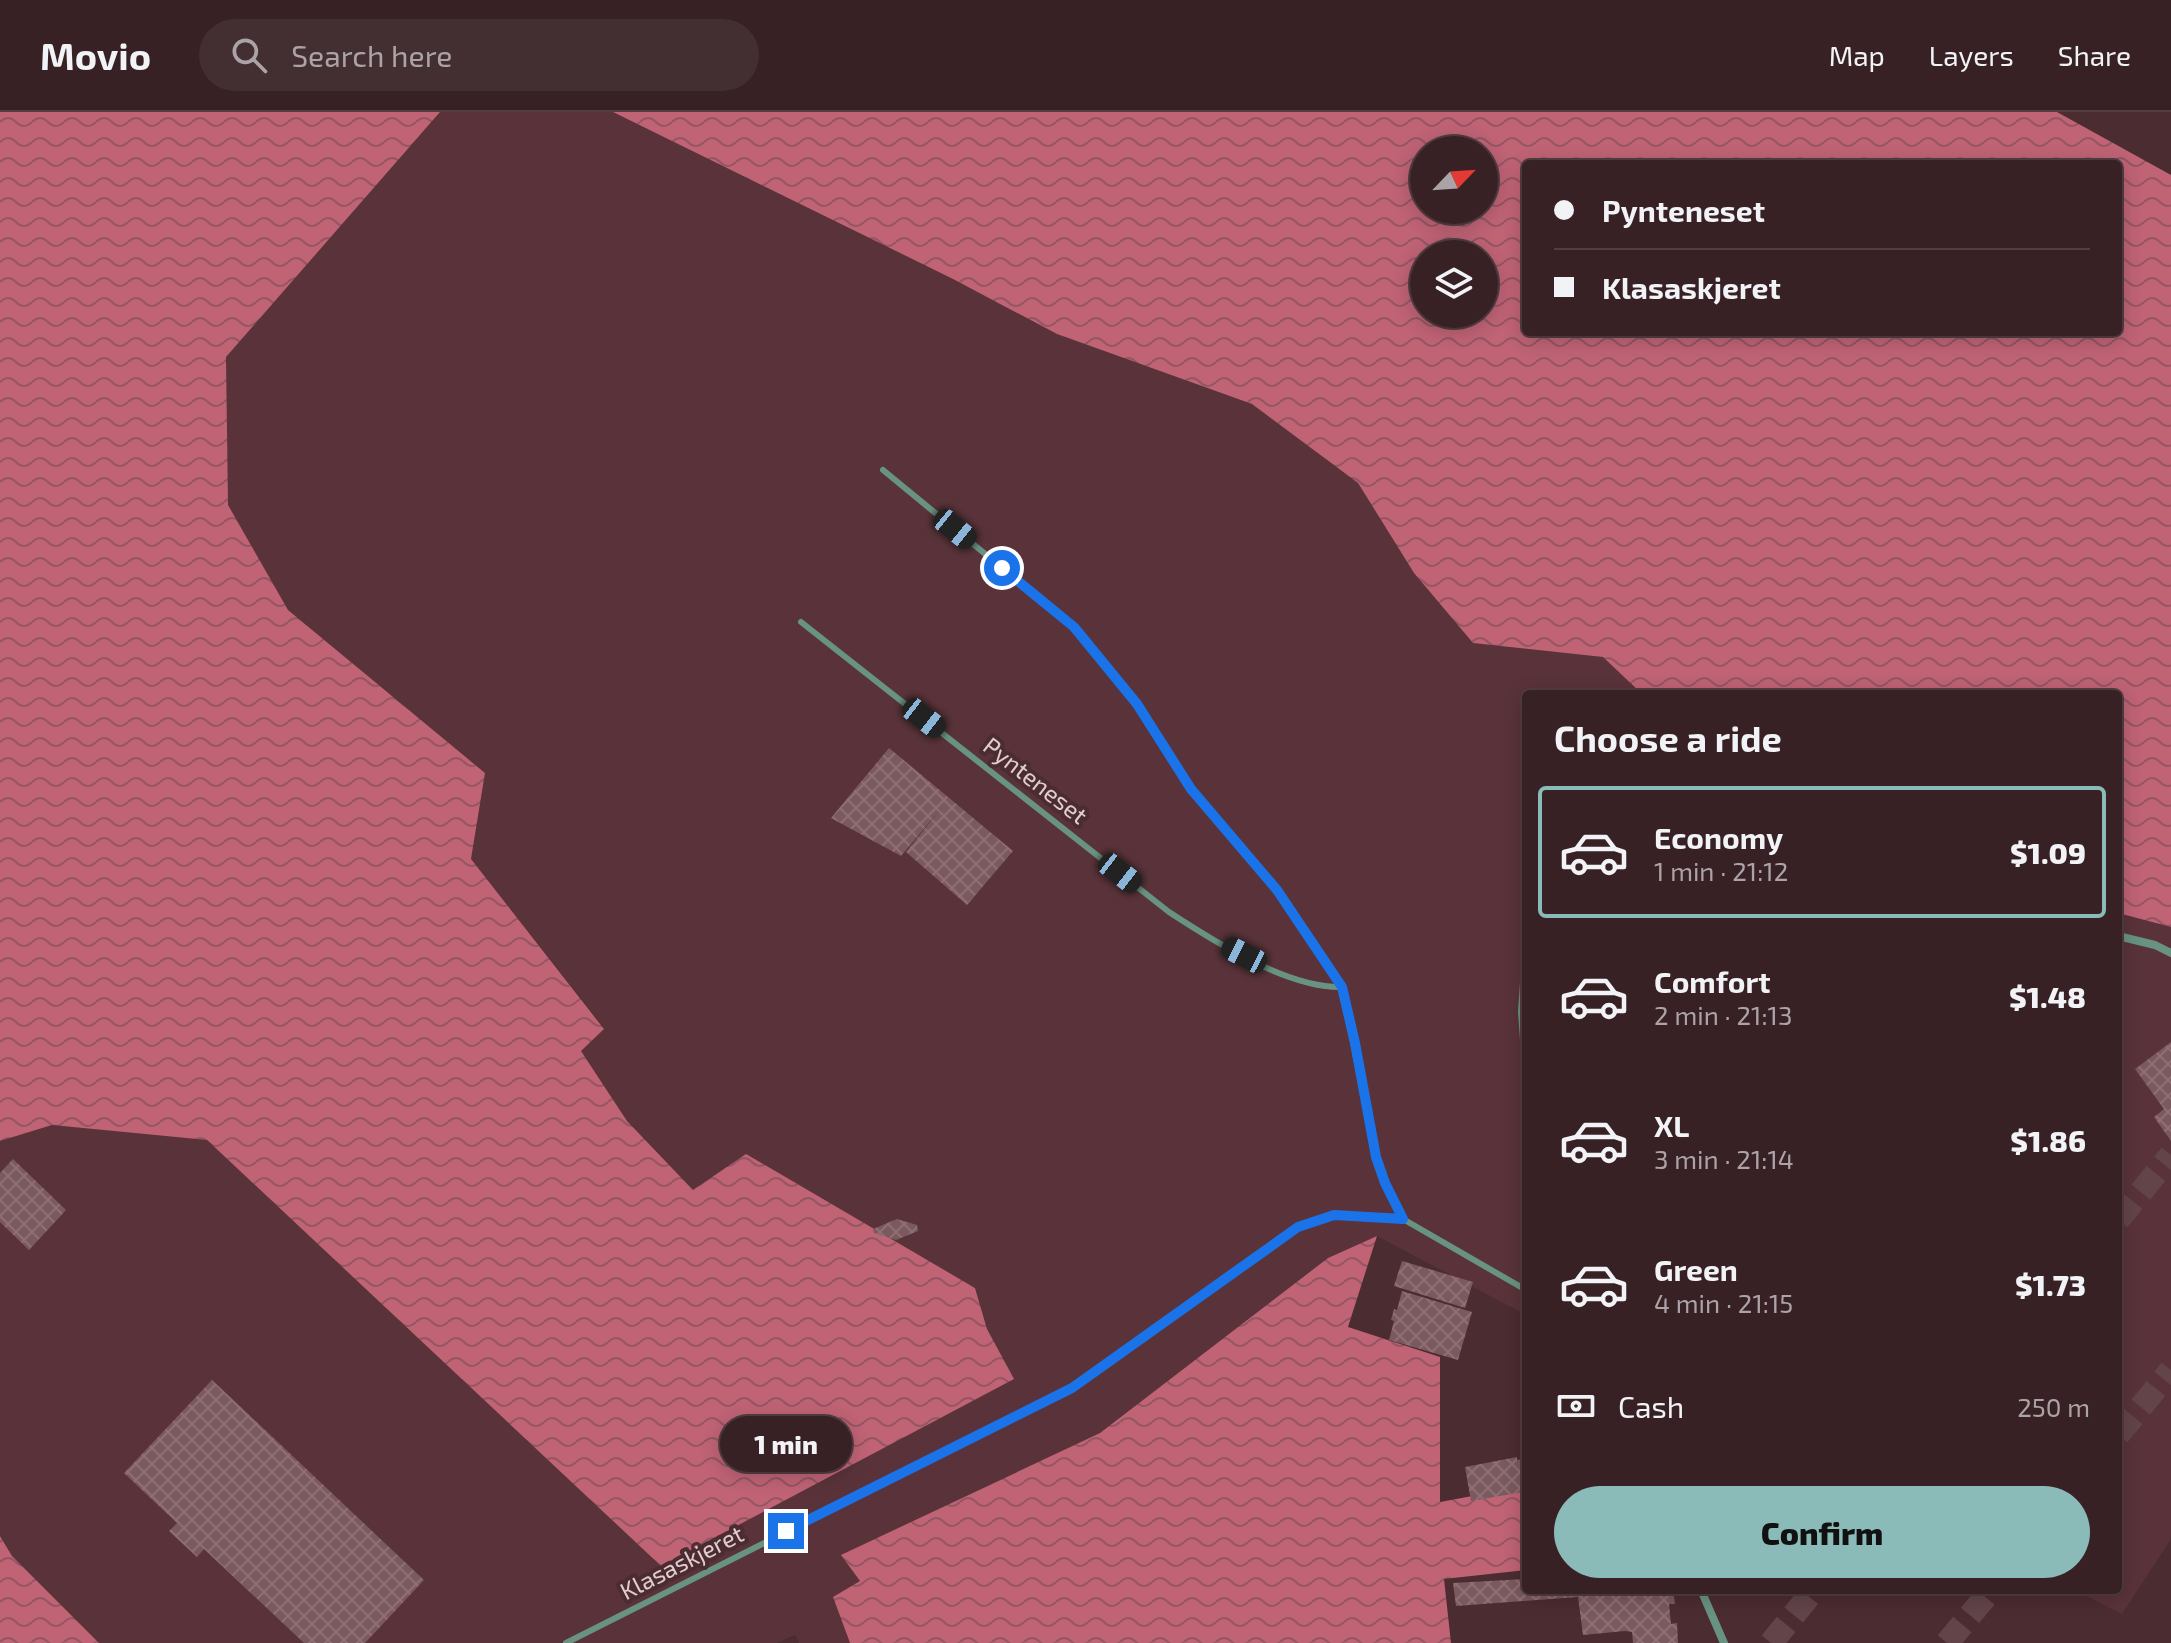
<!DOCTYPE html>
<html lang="en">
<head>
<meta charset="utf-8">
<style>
	:root { --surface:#382125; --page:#432e32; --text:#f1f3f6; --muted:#aba3a7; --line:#523e42; --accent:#8bbbb9 }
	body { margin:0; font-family:"Exo 2",sans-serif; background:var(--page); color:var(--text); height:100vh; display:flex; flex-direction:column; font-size:30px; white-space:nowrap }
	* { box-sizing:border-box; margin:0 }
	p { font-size:26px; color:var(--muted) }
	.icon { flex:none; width:44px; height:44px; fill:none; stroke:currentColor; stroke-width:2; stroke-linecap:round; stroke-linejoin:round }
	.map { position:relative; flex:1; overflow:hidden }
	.side { position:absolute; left:1522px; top:578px; width:600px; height:904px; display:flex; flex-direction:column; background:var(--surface); border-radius:8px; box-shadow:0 4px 20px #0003,0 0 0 2px var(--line) }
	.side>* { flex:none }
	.guide { position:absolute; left:1522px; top:48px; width:600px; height:176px; border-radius:8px; box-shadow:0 4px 20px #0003,0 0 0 2px var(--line); display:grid; align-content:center; height:176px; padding:0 32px; background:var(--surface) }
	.needle { width:52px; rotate:65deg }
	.controls { position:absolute; left:1410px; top:24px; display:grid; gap:16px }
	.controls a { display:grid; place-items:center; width:88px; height:88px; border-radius:50%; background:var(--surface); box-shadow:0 4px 20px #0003,0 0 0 2px var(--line); font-size:40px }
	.end { position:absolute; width:36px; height:36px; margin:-18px; border:10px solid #1a73e8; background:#fff; box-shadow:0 0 0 4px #fff }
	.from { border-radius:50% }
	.bubble { position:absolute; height:56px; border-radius:28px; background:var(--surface); box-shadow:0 4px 20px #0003,0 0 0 2px var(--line); font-size:26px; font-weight:800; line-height:56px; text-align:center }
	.car { position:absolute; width:24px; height:48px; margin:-24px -12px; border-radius:10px; box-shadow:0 0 6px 2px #0007; background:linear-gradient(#222 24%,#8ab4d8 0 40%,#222 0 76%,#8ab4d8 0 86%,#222 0) }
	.guide b { display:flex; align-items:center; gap:28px; height:76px; font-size:30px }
	.guide b+b { border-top:2px solid var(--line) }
	.guide i { width:20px; height:20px; background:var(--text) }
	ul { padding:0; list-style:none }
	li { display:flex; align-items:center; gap:24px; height:132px; margin:0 16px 12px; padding:0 16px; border:4px solid transparent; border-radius:8px }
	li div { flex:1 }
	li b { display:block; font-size:30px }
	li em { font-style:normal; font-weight:800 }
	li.current { border-color:var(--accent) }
	li>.icon { width:72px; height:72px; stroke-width:1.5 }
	h2 { padding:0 32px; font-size:36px; line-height:96px }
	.pay { display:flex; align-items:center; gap:20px; height:88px; padding:0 32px; font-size:30px }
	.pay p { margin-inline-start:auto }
	.primary-button { display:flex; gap:16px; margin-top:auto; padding:16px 32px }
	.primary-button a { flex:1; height:92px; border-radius:48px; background:var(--accent); color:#111; font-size:32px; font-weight:800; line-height:92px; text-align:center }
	header { display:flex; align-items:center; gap:48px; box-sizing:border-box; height:112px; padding:0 40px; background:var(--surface); border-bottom:2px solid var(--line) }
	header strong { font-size:38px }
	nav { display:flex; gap:44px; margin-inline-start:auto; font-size:28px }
	.search { width:560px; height:72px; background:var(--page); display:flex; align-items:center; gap:20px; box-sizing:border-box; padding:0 28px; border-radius:44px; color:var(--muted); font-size:30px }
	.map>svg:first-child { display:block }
	.built { fill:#593339 }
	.water { fill:url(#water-waves); fill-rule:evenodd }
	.building { fill:url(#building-cross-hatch) }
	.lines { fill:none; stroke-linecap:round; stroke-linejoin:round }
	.highway-tunnel { stroke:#624449; stroke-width:24; stroke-dasharray:24 12; stroke-linecap:butt }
	.lane { stroke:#689282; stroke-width:6 }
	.street { stroke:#689282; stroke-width:8 }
	.route { stroke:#1a73e8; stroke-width:10 }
	.labels { text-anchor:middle; stroke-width:8; stroke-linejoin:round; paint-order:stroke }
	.street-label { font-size:24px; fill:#e1cdcf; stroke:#4b2c31 }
</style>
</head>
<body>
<header>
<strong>Movio</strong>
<div class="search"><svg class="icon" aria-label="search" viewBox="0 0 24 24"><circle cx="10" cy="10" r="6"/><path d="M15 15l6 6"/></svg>Search here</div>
<nav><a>Map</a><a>Layers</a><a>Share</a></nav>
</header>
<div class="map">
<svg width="2171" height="1531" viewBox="0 0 2171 1531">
	<defs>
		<pattern id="water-waves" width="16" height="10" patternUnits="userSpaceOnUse" patternTransform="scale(2)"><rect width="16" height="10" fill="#bf6375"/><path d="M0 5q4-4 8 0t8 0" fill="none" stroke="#945662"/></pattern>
		<pattern id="building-cross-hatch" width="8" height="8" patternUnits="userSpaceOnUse" patternTransform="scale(2)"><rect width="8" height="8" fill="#7b595e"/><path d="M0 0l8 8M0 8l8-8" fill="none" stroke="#8d7074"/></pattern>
	</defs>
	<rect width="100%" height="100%" fill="#4b2c31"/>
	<path class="built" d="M440 0H613L953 167 1057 222 1252 292 1358 371 1414 461 1473 531 1603 545 1642 582H1526V1203L1377 1124 1328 1146 1100 1321 842 1443 860 1469 833 1485 850 1531H799L795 1523 777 1531H99L12 1444 0 1424V1029L52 1013 207 1028 661 1454 1013 1267 987 1217 975 1175 693 1078 627 1009 581 939 604 916 471 747 485 661 288 498 227 393 226 245Z
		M2118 801 2171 815V1427L2122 1502 2075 1478H2118Z"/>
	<path class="water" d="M0 0H440L226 245 228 393 288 498 485 661 471 747 604 917 581 939 627 1009 693 1078 746 1042 975 1176 987 1217 1014 1267 661 1454 207 1028 52 1013 0 1029Z
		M613 0H2057L2171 63V815L2118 801V582H1642L1603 545 1473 531 1414 461 1358 371 1252 292 1057 222 953 167ZM1484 38V98H1424V38ZM2118 52V220H1526V52ZM1424 142H1484V202H1424Z
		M1377 1124 1348 1215 1440 1245V1390L1526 1374V1458L1444 1467 1451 1531H850L833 1485 860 1469 841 1443 1100 1321 1328 1146Z
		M0 1424 12 1444 99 1531H0Z"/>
	<path class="building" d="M889 636 1013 739 967 793 906 740 943 694 901 744 831 706Z
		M2171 930V1029L2154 1005 2164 997 2135 957Z
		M13 1047 66 1098 29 1138 0 1110V1061Z
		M897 1107 917 1113 918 1119 896 1128 874 1121 873 1117Z
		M1402 1149 1473 1170 1465 1196 1394 1174Z
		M1402 1179 1472 1200 1458 1248 1389 1228 1394 1209 1391 1208 1394 1197 1397 1198Z
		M212 1268 424 1468 365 1531H304L204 1437 197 1445 169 1419 177 1411 124 1361Z
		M1517 1345V1348L1523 1347 1526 1363 1520 1364 1523 1380 1471 1389 1465 1355Z
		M1526 1467V1478H1673L1675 1492H1669L1671 1512 1677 1511 1678 1531H1633L1632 1520 1625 1519 1583 1523 1578 1485 1456 1494 1453 1471Z"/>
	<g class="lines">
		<path class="highway-tunnel" d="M2118 1108 2171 1043
			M2118 1323 2171 1258
			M1771 1531 1814 1478
			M1947 1531 1991 1478"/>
		<path class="lane" d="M883 358 1074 515 1137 592 1191 677 1277 778 1342 875 1376 1045 1385 1071 1403 1107 1526 1178
			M801 510 1169 800C1215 830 1287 876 1342 875
			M1526 826 1521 900 1526 969
			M566 1531 1072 1276 1298 1115 1334 1103 1403 1107"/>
		<path class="street" d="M2118 824 2155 833 2171 841
			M1701 1478 1724 1531"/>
	</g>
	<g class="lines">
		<path class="route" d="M786 1419 1072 1276 1298 1115 1334 1103 1403 1107 1385 1071 1376 1045 1355 931 1342 875 1277 778 1191 677 1137 592 1074 515 1002 456"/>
	</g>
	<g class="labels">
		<g class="street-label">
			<text transform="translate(1035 669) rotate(38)" y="8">Pynteneset</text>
			<text transform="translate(682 1451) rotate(-27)" y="8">Klasaskjeret</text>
		</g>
	</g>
</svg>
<div class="controls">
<a><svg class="needle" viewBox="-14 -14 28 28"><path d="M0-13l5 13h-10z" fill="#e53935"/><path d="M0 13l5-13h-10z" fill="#aba3a7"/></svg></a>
<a><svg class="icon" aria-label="layers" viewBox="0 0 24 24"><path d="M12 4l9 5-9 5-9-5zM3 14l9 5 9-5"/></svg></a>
</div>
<i class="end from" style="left:1002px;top:456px"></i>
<i class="end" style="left:786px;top:1419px"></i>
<div class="bubble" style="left:720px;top:1304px;width:132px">1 min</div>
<i class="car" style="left:955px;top:417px;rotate:129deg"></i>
<i class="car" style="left:924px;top:606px;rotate:128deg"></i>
<i class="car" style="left:1120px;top:761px;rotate:128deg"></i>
<i class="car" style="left:1244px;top:843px;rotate:297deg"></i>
<div class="guide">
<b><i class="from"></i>Pynteneset</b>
<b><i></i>Klasaskjeret</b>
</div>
<section class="side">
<h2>Choose a ride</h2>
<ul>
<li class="current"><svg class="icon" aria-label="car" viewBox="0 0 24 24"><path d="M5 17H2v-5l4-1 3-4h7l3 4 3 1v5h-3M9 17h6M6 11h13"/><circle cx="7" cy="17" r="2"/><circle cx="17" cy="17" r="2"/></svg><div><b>Economy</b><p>1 min · 21:12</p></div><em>$1.09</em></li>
<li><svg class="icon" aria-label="car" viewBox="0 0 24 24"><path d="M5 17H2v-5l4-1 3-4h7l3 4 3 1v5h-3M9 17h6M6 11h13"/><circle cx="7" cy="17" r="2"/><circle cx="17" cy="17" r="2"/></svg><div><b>Comfort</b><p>2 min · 21:13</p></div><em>$1.48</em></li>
<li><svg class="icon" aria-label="car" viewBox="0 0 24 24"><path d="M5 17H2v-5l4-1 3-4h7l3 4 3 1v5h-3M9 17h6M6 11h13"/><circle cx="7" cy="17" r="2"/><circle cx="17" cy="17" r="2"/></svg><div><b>XL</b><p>3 min · 21:14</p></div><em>$1.86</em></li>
<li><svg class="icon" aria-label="car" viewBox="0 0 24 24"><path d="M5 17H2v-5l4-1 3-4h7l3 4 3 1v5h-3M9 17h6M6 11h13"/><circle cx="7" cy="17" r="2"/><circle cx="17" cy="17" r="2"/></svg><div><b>Green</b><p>4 min · 21:15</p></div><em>$1.73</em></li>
</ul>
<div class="pay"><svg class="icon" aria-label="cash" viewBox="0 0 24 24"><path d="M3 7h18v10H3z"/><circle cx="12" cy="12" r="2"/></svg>Cash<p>250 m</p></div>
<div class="primary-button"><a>Confirm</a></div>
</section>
</div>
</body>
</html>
